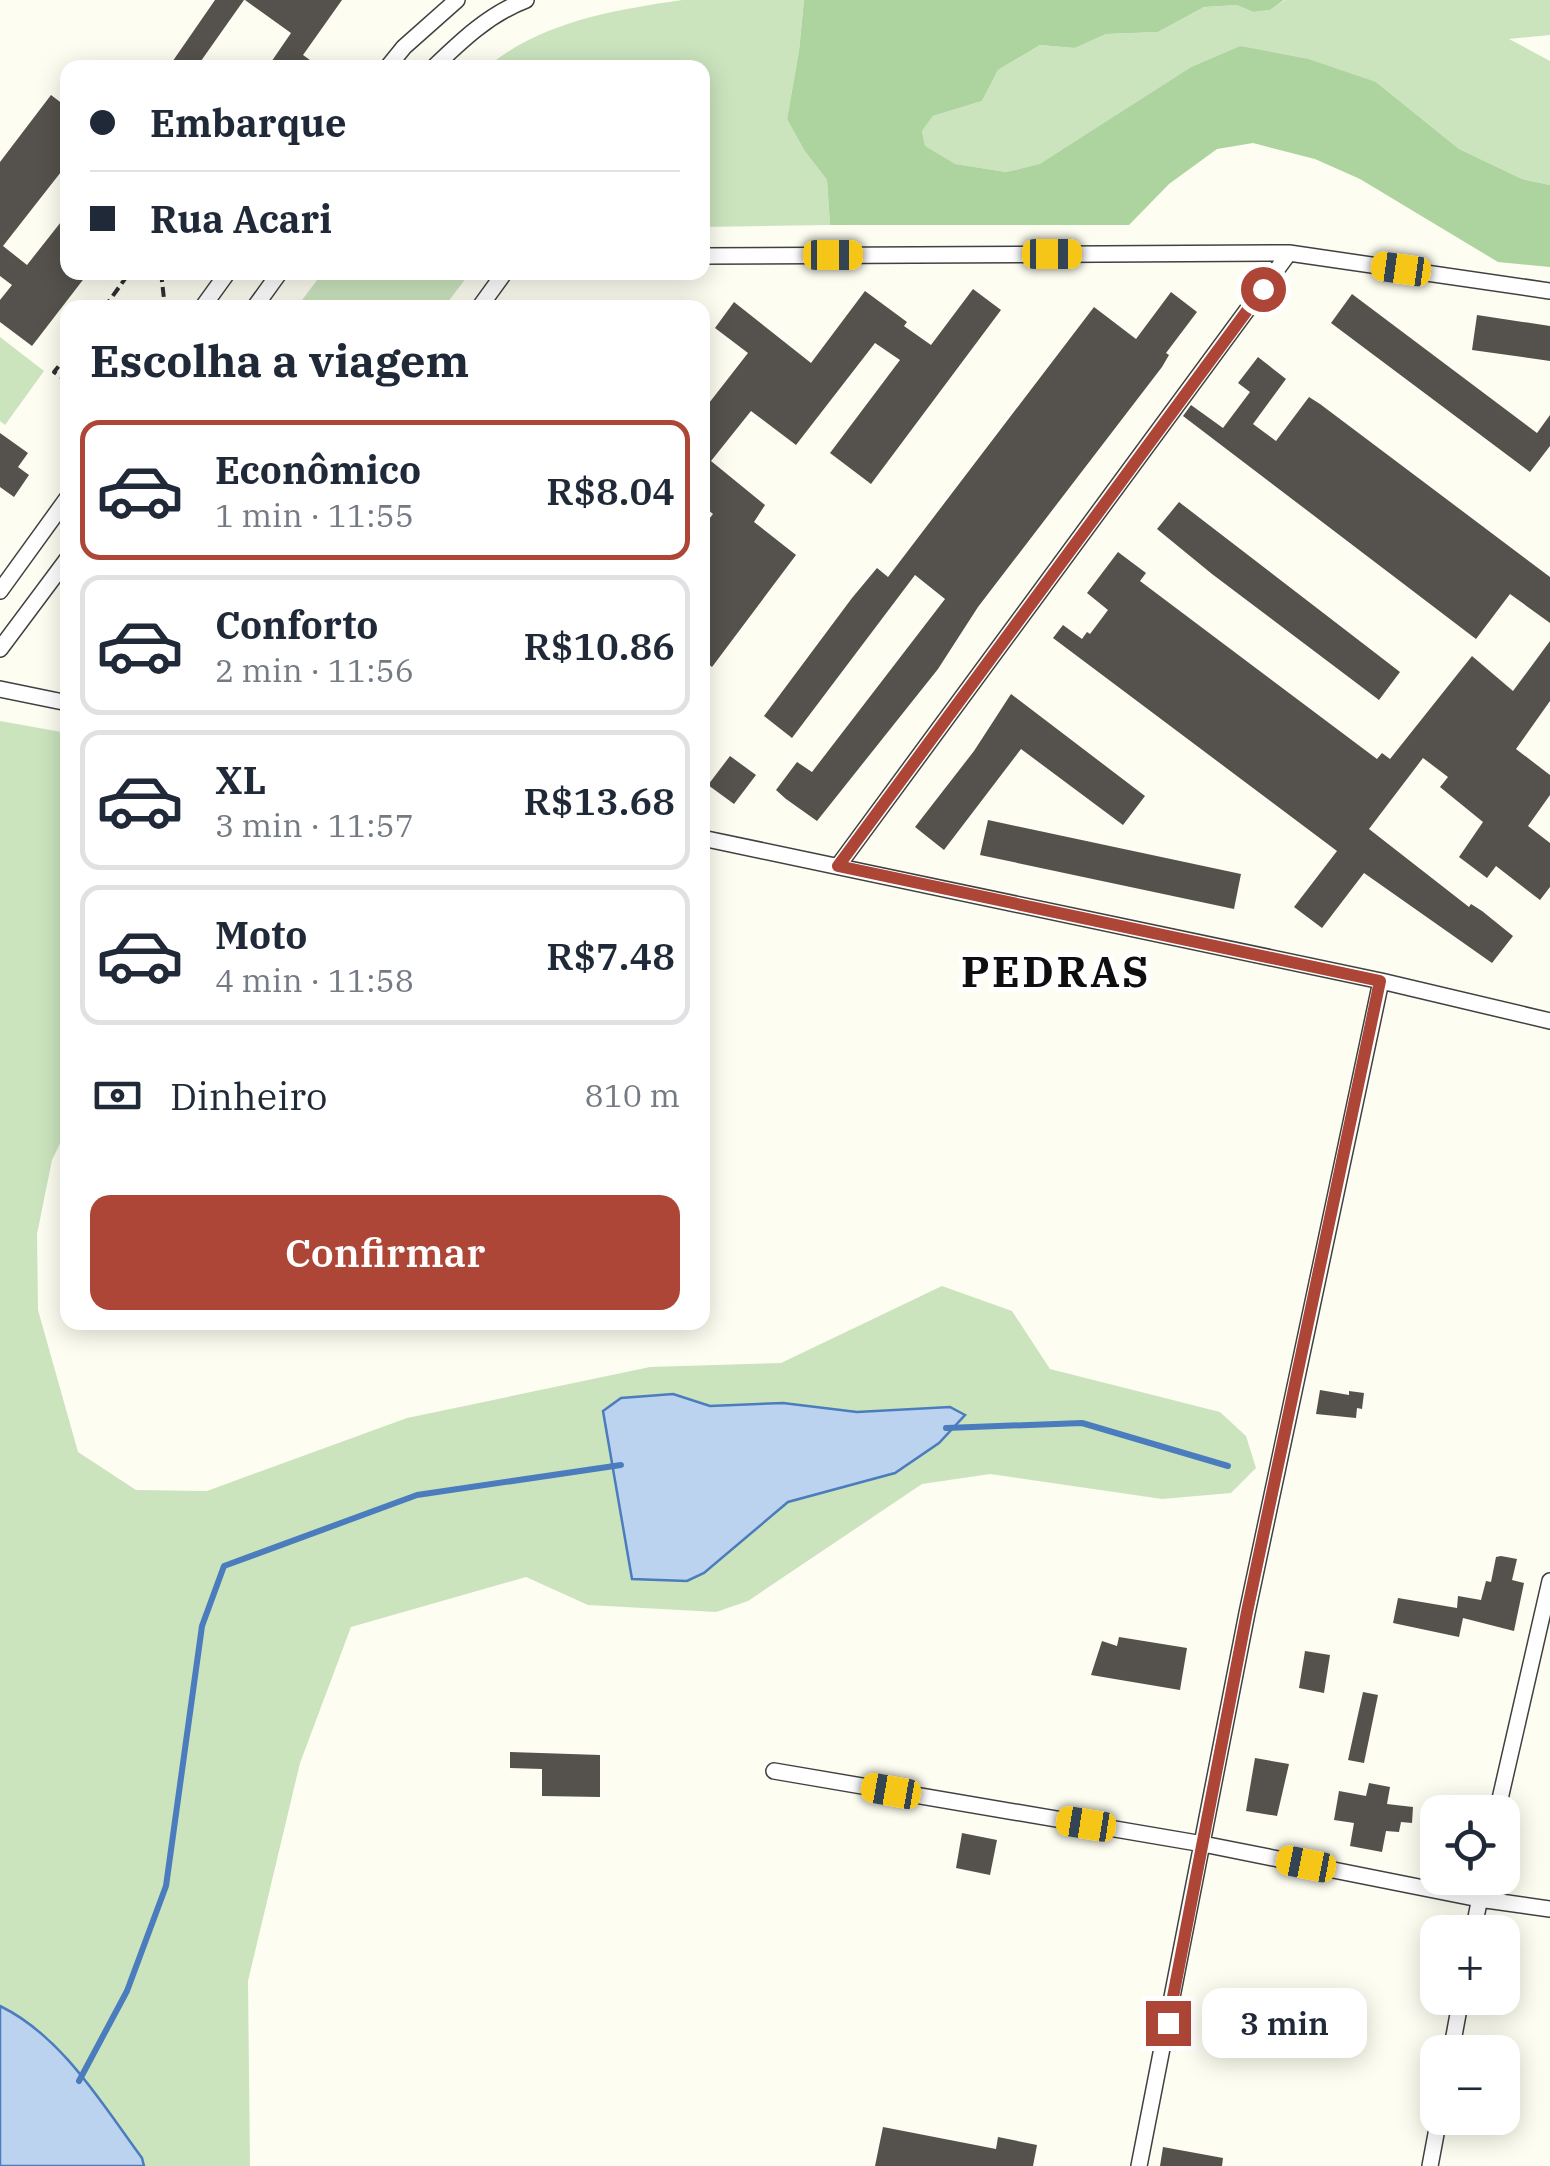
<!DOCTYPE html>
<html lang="pt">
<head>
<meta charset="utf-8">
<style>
	:root { --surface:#fff; --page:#f6f6f7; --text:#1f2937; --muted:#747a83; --line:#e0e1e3; --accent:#ad4637 }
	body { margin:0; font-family:"IBM Plex Serif",serif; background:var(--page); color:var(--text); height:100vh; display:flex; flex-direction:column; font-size:38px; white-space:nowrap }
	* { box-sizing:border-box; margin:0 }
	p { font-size:32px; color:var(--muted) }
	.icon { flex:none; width:55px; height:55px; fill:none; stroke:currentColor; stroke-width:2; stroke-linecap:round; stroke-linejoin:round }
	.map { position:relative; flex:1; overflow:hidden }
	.details { position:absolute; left:60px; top:300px; width:650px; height:1030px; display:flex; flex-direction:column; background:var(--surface); border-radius:20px; box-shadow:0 5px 25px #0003 }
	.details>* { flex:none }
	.guide { position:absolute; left:60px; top:60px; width:650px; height:220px; border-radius:20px; box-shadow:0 5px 25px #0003; display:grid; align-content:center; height:220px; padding:0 30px; background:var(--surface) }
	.tools { position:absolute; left:1420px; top:1795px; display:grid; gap:20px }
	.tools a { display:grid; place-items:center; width:100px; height:100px; border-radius:20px; background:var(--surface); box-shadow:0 5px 25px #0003; font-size:50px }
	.end { position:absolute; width:45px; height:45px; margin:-22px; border:12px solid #ad4637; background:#fff; box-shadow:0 0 0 5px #fff }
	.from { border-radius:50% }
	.bubble { position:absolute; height:70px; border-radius:20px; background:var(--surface); box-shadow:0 5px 25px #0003; font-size:32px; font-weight:600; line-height:70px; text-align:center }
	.car { position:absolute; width:30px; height:60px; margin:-30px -15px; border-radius:12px; box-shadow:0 0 8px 2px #0007; background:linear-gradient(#f5c518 24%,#345 0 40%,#f5c518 0 76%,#345 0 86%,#f5c518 0) }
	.guide b { display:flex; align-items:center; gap:35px; height:95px; font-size:38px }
	.guide b+b { border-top:2px solid var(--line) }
	.guide i { width:25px; height:25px; background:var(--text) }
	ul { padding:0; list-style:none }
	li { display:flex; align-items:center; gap:30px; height:140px; margin:0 20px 15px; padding:0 10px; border:5px solid var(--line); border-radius:20px }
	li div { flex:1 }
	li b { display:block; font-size:38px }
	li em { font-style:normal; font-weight:600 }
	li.current { border-color:var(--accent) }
	li>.icon { width:90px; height:90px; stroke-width:1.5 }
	h2 { padding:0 30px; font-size:45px; line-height:120px }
	.pay { display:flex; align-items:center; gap:25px; height:110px; padding:0 30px; font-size:38px }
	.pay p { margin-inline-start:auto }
	.action { display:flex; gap:20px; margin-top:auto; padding:20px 30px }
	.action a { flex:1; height:115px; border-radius:20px; background:var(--accent); color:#fff; font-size:40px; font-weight:600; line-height:115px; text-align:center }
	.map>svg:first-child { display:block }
	.green { fill:#cbe4be; fill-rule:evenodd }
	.forest { fill:#add39f }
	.water { fill:#bbd3ef; stroke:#4b7cbd; stroke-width:2.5 }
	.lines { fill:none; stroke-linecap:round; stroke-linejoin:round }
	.stream { stroke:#4b7cbd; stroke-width:6 }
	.building { fill:#55514c }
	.minor-casing { stroke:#414141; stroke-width:18 }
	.path { stroke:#303030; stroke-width:4; stroke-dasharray:10 5; stroke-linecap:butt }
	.minor { stroke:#fff; stroke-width:15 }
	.route { stroke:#ad4637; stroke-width:12 }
	.labels { text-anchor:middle; stroke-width:10; stroke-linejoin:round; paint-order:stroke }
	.district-label { font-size:42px; font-weight:bold; letter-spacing:2.5px; fill:#0e0e0e; stroke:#fff }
</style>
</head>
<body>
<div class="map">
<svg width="1550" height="2166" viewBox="0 0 1550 2166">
	<rect width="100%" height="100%" fill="#fdfdf1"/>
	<path class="green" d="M682 0H804L799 51 787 119 804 150 827 180 830 225 703 227 702 68H486C540 22 614 10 682 0Z
		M1285 0H1550V35L1509 39 1550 61V185L1522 179 1459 149 1376 82 1240 46 1191 67 1041 164 1006 172 954 164 925 147 922 131 933 116 982 101 998 70 1040 45 1075 48 1106 34 1158 32 1204 7 1237 5 1253 12 1270 10Z
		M323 272H470V273L444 307H297Z
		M0 337 44 371 5 425 0 421Z
		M0 721 67 733 68 1127 52 1160 37 1234 38 1310 78 1452 136 1490 207 1491 407 1418 650 1367 781 1363 942 1286 1012 1311 1050 1369 1220 1412 1246 1436 1256 1468 1231 1493 1162 1499 990 1474 922 1484 748 1601 716 1612 588 1605 526 1577 351 1627 300 1763 248 1981 250 2166H144L142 2158C102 2104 62 2036 0 2006ZM673 1395 710 1406 783 1403 857 1412 950 1407 895 1473 788 1502 703 1573 687 1581Z"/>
	<path class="forest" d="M804 0H1284L1270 10 1253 12 1237 5 1204 7 1158 32 1106 34 1075 48 1040 45 998 70 982 101 933 116 922 131 925 146 955 164 1006 172 1040 164 1191 67 1240 46 1308 59 1376 82 1459 149 1522 179 1550 185V267L1498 262 1360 179 1315 159 1253 143 1217 149 1169 184 1129 225H830L827 180 804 150 787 119 799 51Z"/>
	<path class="water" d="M673 1394 710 1406 783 1403 857 1412 950 1407 965 1415 939 1443 895 1473 788 1502 704 1573 687 1581 632 1579 603 1411 621 1398Z
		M0 2006C62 2036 102 2104 142 2158L144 2166H0Z"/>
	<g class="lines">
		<path class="stream" d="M946 1428 1082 1423 1228 1466
			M79 2081 127 1991 166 1886 202 1626 224 1566 417 1495 621 1465"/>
	</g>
	<path class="building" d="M215 0H244L196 68H168Z
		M245 0H342L303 55 321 68H267L291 33Z
		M51 95 68 108V163L3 246 27 265 68 213V272H89L32 346 0 322V300L12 285 0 276V162Z
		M973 289 1001 310 871 484 830 453 900 360 875 343 796 445 751 411 711 461 765 505 754 522 796 555 712 667 702 659V528L713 514 702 505V412L748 353 715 328 734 302 811 363 865 291 907 322 904 326 931 345Z
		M1171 292 1197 312 1166 353 1169 355 1162 367 978 607 938 669 817 821 786 799 776 790 797 762 812 772 945 599 915 575 792 738 764 716 852 598 877 568 888 577 1094 307 1136 339Z
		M1352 294 1537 433 1550 415V446L1530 472 1331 323Z
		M1477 315 1550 326V361L1472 350Z
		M1258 357 1286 379 1253 424 1276 441 1309 397 1320 404 1550 577V623L1510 594 1476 639 1183 416 1191 405 1223 428 1250 392 1238 383Z
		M0 433 28 453 18 467 29 475 14 497 0 487Z
		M1179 502 1400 672 1379 700 1212 574 1157 529Z
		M1118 552 1146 573 1140 581 1377 759 1382 753 1390 759 1472 656 1513 691 1550 641V701L1516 749 1550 775V795L1528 826 1550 843V887L1540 900 1496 866 1487 878 1459 857 1483 822 1440 787 1448 777 1423 758 1369 829 1469 907 1471 904 1482 911 1513 936 1492 963 1364 873 1322 928 1294 907 1337 851 1053 638 1063 625 1082 639 1087 632 1090 634 1108 610 1087 593Z
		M1011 694 1145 796 1123 825 1021 749 944 850 915 827 974 751Z
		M730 756 756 775 734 804 708 785Z
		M988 820 1241 874 1234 909 980 855Z
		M1320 1390 1349 1395V1391L1364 1393 1362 1409 1357 1408 1356 1418 1316 1414Z
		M1501 1556 1517 1559 1512 1580 1524 1583 1514 1631 1463 1618 1459 1637 1393 1623 1398 1598 1457 1608 1458 1596 1481 1600 1486 1581 1491 1582 1496 1557Z
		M1119 1637 1187 1648 1180 1690 1091 1675 1102 1641 1117 1646Z
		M1305 1651 1330 1655 1324 1693 1299 1688Z
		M1363 1692 1378 1695 1364 1763 1348 1760Z
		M510 1752 600 1755V1797L542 1796V1769L510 1768Z
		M1255 1758 1289 1764 1277 1816 1246 1811Z
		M1369 1783 1390 1787 1387 1804 1413 1807 1412 1823 1401 1822 1399 1832 1386 1831 1382 1852 1350 1846 1354 1823 1334 1820 1339 1791 1366 1796Z
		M962 1833 997 1840 990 1875 956 1868Z
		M883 2127 996 2149 998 2137 1037 2145 1033 2166H875Z
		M1163 2147 1223 2158 1222 2166H1160Z"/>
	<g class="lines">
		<defs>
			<path id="minor" d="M387 68 404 47 457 0
				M433 68C461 41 489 14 526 0
				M702 256 1289 253 1550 291
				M202 308 228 272
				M254 308 280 272
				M479 308 505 272
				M0 591 68 497
				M0 649 68 558
				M0 689 68 703
				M702 838 1381 981 1550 1021
				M838 866 1289 253
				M774 1771 1203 1844 1479 1899 1550 1909
				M1497 1812 1550 1581
				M1473 1932 1484 1878
				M1451 2052 1461 1998
				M1139 2166 1247 1613 1381 981
				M1430 2166 1439 2118"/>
		</defs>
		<use href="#minor" class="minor-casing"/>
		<path class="path" d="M161 272 165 308
			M104 308 130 272
			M68 355 54 372 68 382"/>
		<use href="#minor" class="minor"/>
	</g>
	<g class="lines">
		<path class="route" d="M1168 2023 1247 1612 1380 981 838 866 1263 289"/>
	</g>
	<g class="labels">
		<g class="district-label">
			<text x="1056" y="987">PEDRAS</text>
		</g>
	</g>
</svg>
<div class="tools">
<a><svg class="icon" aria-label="locate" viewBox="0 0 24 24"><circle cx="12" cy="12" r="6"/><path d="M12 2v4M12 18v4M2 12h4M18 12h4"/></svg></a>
<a>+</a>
<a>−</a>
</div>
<i class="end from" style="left:1263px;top:289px"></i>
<i class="end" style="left:1168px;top:2023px"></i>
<div class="bubble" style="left:1202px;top:1988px;width:165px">3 min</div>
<i class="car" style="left:1052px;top:254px;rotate:90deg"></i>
<i class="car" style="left:833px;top:255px;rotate:90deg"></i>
<i class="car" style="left:1401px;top:269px;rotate:278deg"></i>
<i class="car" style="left:891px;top:1791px;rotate:280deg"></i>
<i class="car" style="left:1086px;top:1824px;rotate:279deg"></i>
<i class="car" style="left:1306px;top:1864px;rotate:281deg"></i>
<div class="guide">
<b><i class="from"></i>Embarque</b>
<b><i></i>Rua Acari</b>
</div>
<section class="details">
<h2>Escolha a viagem</h2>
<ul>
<li class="current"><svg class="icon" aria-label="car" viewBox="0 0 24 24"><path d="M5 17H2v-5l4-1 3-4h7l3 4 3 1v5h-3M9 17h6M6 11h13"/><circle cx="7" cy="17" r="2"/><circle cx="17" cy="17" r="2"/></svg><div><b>Econômico</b><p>1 min · 11:55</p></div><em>R$8.04</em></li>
<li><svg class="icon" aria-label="car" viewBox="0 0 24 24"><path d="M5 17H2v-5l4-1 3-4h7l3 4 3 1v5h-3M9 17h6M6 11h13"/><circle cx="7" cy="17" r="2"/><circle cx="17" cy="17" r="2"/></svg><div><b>Conforto</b><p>2 min · 11:56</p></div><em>R$10.86</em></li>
<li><svg class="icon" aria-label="car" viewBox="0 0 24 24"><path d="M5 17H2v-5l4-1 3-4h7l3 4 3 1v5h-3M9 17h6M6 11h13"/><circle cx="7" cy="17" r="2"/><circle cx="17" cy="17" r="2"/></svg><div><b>XL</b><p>3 min · 11:57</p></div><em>R$13.68</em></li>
<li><svg class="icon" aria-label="car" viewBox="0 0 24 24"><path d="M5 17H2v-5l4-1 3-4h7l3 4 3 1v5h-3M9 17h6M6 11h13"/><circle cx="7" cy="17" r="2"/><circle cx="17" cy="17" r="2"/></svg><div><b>Moto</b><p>4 min · 11:58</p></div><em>R$7.48</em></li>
</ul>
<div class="pay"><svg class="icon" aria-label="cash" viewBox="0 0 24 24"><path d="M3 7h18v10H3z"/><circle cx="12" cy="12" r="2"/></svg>Dinheiro<p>810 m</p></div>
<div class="action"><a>Confirmar</a></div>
</section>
</div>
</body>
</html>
